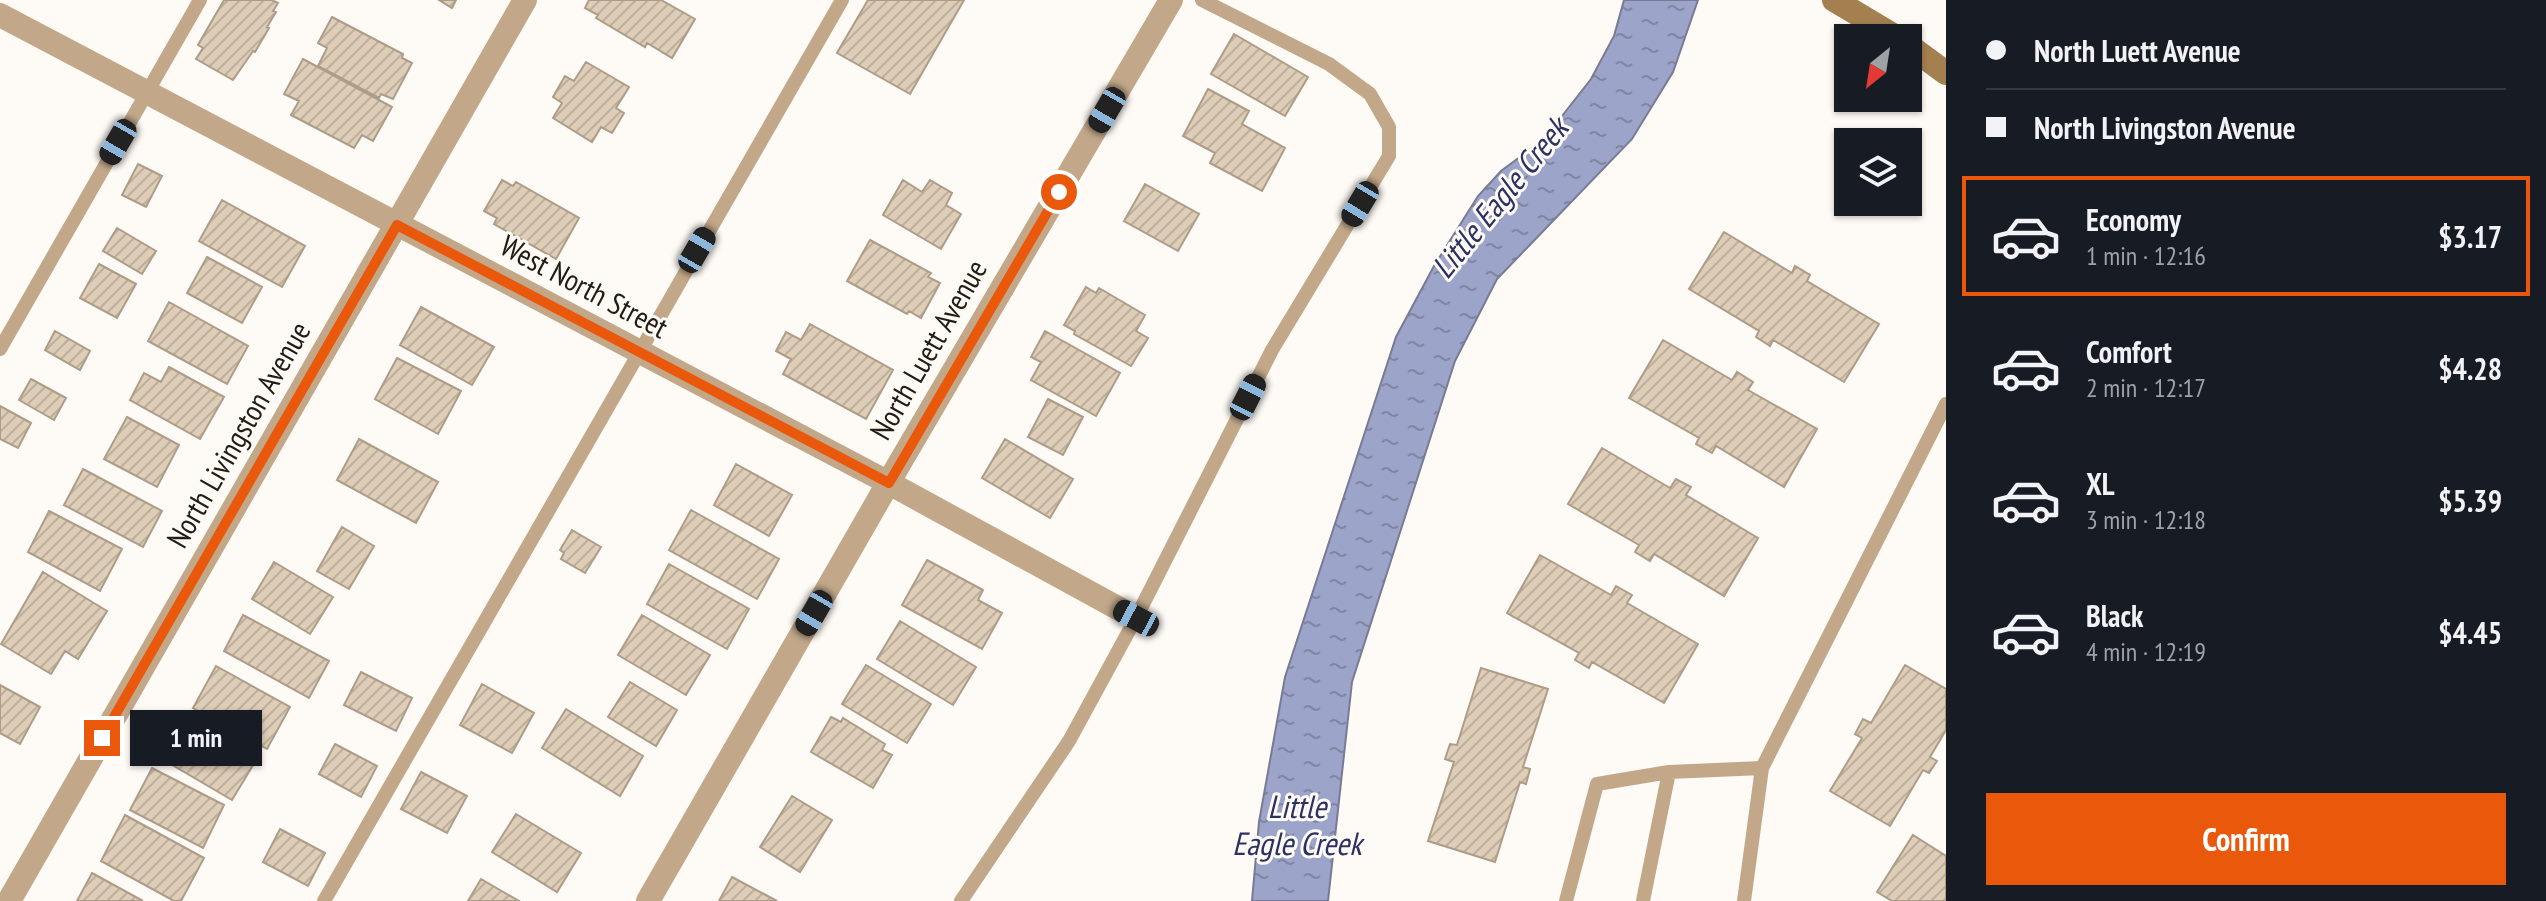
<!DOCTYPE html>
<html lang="en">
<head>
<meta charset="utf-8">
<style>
	:root { --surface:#171b24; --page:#20242c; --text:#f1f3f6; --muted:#9ea1a6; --line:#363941; --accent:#ea580c }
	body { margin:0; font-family:"PT Sans Narrow",sans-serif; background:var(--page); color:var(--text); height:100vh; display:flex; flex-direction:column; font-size:30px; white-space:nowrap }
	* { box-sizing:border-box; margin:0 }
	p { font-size:26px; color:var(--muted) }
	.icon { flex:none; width:44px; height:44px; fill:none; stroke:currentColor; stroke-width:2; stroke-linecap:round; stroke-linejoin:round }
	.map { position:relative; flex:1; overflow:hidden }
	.panel { display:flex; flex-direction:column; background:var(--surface); width:600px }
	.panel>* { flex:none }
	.guide { display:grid; align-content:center; height:176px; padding:0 40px; background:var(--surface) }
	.needle { width:52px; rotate:210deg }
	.tools { position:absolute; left:1834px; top:24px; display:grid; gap:16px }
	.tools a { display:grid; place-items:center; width:88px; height:88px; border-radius:0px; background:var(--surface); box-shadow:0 2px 6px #0004; font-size:40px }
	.end { position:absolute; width:36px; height:36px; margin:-18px; border:10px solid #ea580c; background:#fff; box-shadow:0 0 0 4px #fff }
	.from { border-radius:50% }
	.bubble { position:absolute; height:56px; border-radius:0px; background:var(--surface); box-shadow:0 2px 6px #0004; font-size:26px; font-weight:600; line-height:56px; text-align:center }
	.car { position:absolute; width:24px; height:48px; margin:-24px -12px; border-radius:10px; box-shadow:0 0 6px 2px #0007; background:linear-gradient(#222 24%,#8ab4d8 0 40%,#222 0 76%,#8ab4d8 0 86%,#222 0) }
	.guide b { display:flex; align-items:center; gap:28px; height:76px; font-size:30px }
	.guide b+b { border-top:2px solid var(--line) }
	.guide i { width:20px; height:20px; background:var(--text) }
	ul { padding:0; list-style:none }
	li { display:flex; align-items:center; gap:24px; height:120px; margin:0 16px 12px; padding:0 24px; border:4px solid transparent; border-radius:0px }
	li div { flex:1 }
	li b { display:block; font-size:30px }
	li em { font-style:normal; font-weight:600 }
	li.on { border-color:var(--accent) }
	li>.icon { width:72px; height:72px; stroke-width:1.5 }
	.cta { display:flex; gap:16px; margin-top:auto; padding:16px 40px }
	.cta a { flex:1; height:92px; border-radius:0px; background:var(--accent); color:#fff; font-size:32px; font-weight:600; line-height:92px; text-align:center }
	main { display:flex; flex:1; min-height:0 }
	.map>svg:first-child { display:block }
	.water { fill:url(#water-ripples); stroke:#787b93; stroke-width:2 }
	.building { fill:url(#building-hatch); stroke:#ad9c87; stroke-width:2 }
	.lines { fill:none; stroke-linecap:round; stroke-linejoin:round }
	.service { stroke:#c2a889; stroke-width:14 }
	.minor { stroke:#c2a889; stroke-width:24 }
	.secondary { stroke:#a48050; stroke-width:24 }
	.route { stroke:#ea580c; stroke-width:10 }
	.labels { text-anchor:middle; stroke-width:6; stroke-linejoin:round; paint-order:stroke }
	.street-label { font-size:30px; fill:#231c14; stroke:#fefaf6 }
	.water-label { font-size:32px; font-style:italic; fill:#2c3162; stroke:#fefaf6 }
</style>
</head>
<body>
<main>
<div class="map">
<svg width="1946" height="901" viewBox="0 0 1946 901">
	<defs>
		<pattern id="water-ripples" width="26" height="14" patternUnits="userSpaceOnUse" patternTransform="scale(2)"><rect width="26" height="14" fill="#9da4ca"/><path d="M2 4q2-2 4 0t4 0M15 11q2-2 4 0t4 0" fill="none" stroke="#8085a3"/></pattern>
		<pattern id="building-hatch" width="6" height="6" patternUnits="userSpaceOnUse" patternTransform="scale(2)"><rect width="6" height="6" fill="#decdb7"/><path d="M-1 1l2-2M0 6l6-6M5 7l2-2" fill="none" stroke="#beaf9c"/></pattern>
	</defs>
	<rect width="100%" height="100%" fill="#fefaf6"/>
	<path class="water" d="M1624 0H1698L1673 72 1632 139 1497 279 1455 361 1352 682 1328 901H1252L1259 822 1285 677 1396 337 1434 266 1478 196 1501 171 1544 139 1591 79 1614 36Z"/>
	<path class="building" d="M224 0H272L278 3 273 11 276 12 267 27 269 28 255 52 253 51 233 80 196 59 203 48 198 45Z
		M439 0H456L452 8Z
		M589 0H661L695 19 672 58 647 43 645 47 596 18 598 15 585 8Z
		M868 0H964L910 94 837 53Z
		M332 17 403 54 402 58 412 63 393 99 381 94 379 98 318 66 327 48 318 43Z
		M1234 34 1308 77 1285 116 1211 74Z
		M303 59 392 107 373 141 362 135 354 148 291 115 299 101 284 94Z
		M586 62 629 87 616 108 624 113 612 133 601 127 592 142 553 118 562 103 553 97 565 76 574 81Z
		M1208 89 1249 111 1242 124 1285 148 1262 191 1210 163 1215 153 1183 136Z
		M138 164 162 176 146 207 122 195Z
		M502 180 513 186 516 182 579 218 556 259 494 224 497 218 484 211Z
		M903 180 922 192 930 180 952 193 946 205 961 214 941 249 883 215Z
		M1145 184 1199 214 1178 251 1124 221Z
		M222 200 305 246 282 287 199 241Z
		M117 228 156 251 142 274 103 251Z
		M1724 232 1792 273 1795 266 1810 275 1807 281 1879 324 1844 382 1773 340 1770 346 1756 337 1759 331 1689 289Z
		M870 240 931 273 928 277 940 283 921 318 909 311 907 314 847 281Z
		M207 257 262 287 242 323 187 293Z
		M99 264 136 284 117 318 80 298Z
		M1086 287 1096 293 1099 288 1145 315 1136 331 1148 338 1131 366 1074 334 1075 331 1064 325Z
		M169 302 248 346 227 384 148 341Z
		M421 307 494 347 472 385 400 345Z
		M810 324 893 370 866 419 783 374 791 359 776 351 786 332 801 340Z
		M55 331 90 351 80 370 45 350Z
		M1045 331 1120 373 1096 416 1031 380 1041 362 1031 357Z
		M1663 340 1732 380 1737 372 1753 382 1748 390 1817 429 1784 487 1716 446 1712 453 1696 444 1699 438 1629 398Z
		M397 358 461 391 438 434 375 399Z
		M169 367 224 397 200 439 130 400 144 373 161 382Z
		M31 379 66 398 54 420 19 400Z
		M1048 399 1083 417 1063 455 1028 437Z
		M0 406 31 423 18 448 0 439Z
		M127 417 179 445 157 487 104 459Z
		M359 439 438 482 416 523 337 480Z
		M1005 439 1073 479 1050 518 982 478Z
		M1602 448 1670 488 1676 479 1691 487 1686 495 1758 538 1724 596 1654 554 1650 561 1635 552 1639 545 1568 504Z
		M736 464 792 495 769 536 714 505Z
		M83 469 162 511 143 547 64 505Z
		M691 510 779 559 757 599 669 550Z
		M49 511 122 549 100 591 28 552Z
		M342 527 374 546 349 589 317 571Z
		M572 530 601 547 585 573 561 559 564 553 560 550Z
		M1540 555 1611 595 1616 586 1632 595 1627 603 1698 644 1664 703 1592 662 1589 668 1575 660 1579 653 1507 613Z
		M927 560 983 590 978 600 1002 613 982 649 902 605Z
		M274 562 333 597 310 634 252 599Z
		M669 564 749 609 727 649 647 604Z
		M43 572 107 611 78 659 65 651 51 674 1 644Z
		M243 615 329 661 309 698 224 651Z
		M642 615 710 655 686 695 618 655Z
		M900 621 976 667 953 705 877 659Z
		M866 665 931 704 907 743 842 704Z
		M1905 665 1946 689V730L1930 757 1937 761 1929 773 1923 770 1890 826 1830 791 1862 738 1855 734 1863 719 1871 723Z
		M216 666 290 707 267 749 193 708Z
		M1481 668 1548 689 1523 767 1530 769 1526 784 1520 782 1495 862 1428 841 1454 762 1445 759 1450 744 1457 745Z
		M361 672 412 698 396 731 344 705Z
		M630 682 677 710 656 746 608 717Z
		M482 684 534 713 512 753 460 725Z
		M0 685 40 707 20 744 0 733Z
		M566 709 643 756 620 796 542 748Z
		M831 717 841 722 843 718 885 744 882 750 892 755 873 788 811 752Z
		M185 720 255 762 232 800 162 759Z
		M335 744 377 766 361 797 319 774Z
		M152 768 224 805 203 848 130 810Z
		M421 772 467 796 447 833 401 809Z
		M792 796 832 820 800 872 760 847Z
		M516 814 581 853 557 892 492 852Z
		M125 815 204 858 181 901H174L101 861Z
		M280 829 325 853 308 886 263 862Z
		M1913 835 1946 856V901H1892L1877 892Z
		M92 873 143 901H77Z
		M732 877 777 901H719Z
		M481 879 519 901H468Z"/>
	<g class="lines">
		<path class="service" d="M0 349 200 0
			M324 901 842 0
			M961 901 1069 741 1136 618 1272 350 1389 156V127L1370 94 1329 64 1202 0
			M1566 901 1597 784 1669 772 1762 768
			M1643 901 1669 772
			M1744 901 1762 768 1946 404"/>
		<path class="minor" d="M0 15 889 483 1136 618
			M9 901 525 0
			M648 901 898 466 1171 0"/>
		<path class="secondary" d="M1834 0 1898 38
			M1908 45 1946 73"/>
	</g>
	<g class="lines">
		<path class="route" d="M102 738 397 225 889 483 1059 192"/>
	</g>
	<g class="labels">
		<g class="street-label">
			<text transform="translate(584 287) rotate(28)" y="10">West North Street</text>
			<text transform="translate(929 350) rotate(-60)" y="10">North Luett Avenue</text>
			<text transform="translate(239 435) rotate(-60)" y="10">North Livingston Avenue</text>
		</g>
		<g class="water-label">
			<text transform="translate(1500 198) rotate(-51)" y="11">Little Eagle Creek</text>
			<text x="1297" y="818">Little<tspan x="1297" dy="37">Eagle Creek</tspan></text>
		</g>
	</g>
</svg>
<div class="tools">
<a><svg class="needle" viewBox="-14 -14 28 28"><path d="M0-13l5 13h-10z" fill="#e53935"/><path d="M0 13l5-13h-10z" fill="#9ea1a6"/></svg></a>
<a><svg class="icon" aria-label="layers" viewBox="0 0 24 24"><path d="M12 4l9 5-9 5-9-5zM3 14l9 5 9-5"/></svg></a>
</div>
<i class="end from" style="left:1059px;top:192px"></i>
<i class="end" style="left:102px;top:738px"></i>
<div class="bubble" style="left:130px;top:710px;width:132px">1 min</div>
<i class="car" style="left:1107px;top:110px;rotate:210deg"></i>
<i class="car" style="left:118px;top:142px;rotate:210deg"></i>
<i class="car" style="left:1360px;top:204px;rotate:211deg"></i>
<i class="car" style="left:697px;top:250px;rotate:30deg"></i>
<i class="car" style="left:1248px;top:397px;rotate:27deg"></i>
<i class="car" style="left:814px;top:613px;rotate:210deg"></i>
<i class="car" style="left:1136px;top:618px;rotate:298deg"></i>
</div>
<section class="panel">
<div class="guide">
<b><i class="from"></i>North Luett Avenue</b>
<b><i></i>North Livingston Avenue</b>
</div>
<ul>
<li class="on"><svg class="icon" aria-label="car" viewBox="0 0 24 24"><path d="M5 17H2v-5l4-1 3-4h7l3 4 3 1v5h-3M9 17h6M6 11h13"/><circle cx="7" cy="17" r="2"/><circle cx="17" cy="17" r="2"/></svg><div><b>Economy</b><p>1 min · 12:16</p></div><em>$3.17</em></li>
<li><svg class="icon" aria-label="car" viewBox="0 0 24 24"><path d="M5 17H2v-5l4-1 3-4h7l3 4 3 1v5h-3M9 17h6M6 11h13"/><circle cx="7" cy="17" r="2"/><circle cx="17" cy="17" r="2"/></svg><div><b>Comfort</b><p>2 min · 12:17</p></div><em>$4.28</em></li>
<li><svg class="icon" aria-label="car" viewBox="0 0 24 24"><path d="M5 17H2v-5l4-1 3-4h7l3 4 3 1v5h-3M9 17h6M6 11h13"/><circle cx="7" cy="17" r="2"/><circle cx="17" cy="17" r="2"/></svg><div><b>XL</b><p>3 min · 12:18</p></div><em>$5.39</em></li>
<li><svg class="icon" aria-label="car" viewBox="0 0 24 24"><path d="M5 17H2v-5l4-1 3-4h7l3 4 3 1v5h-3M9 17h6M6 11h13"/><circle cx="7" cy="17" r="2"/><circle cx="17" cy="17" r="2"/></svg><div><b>Black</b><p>4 min · 12:19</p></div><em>$4.45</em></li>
</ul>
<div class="cta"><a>Confirm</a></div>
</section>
</main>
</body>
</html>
